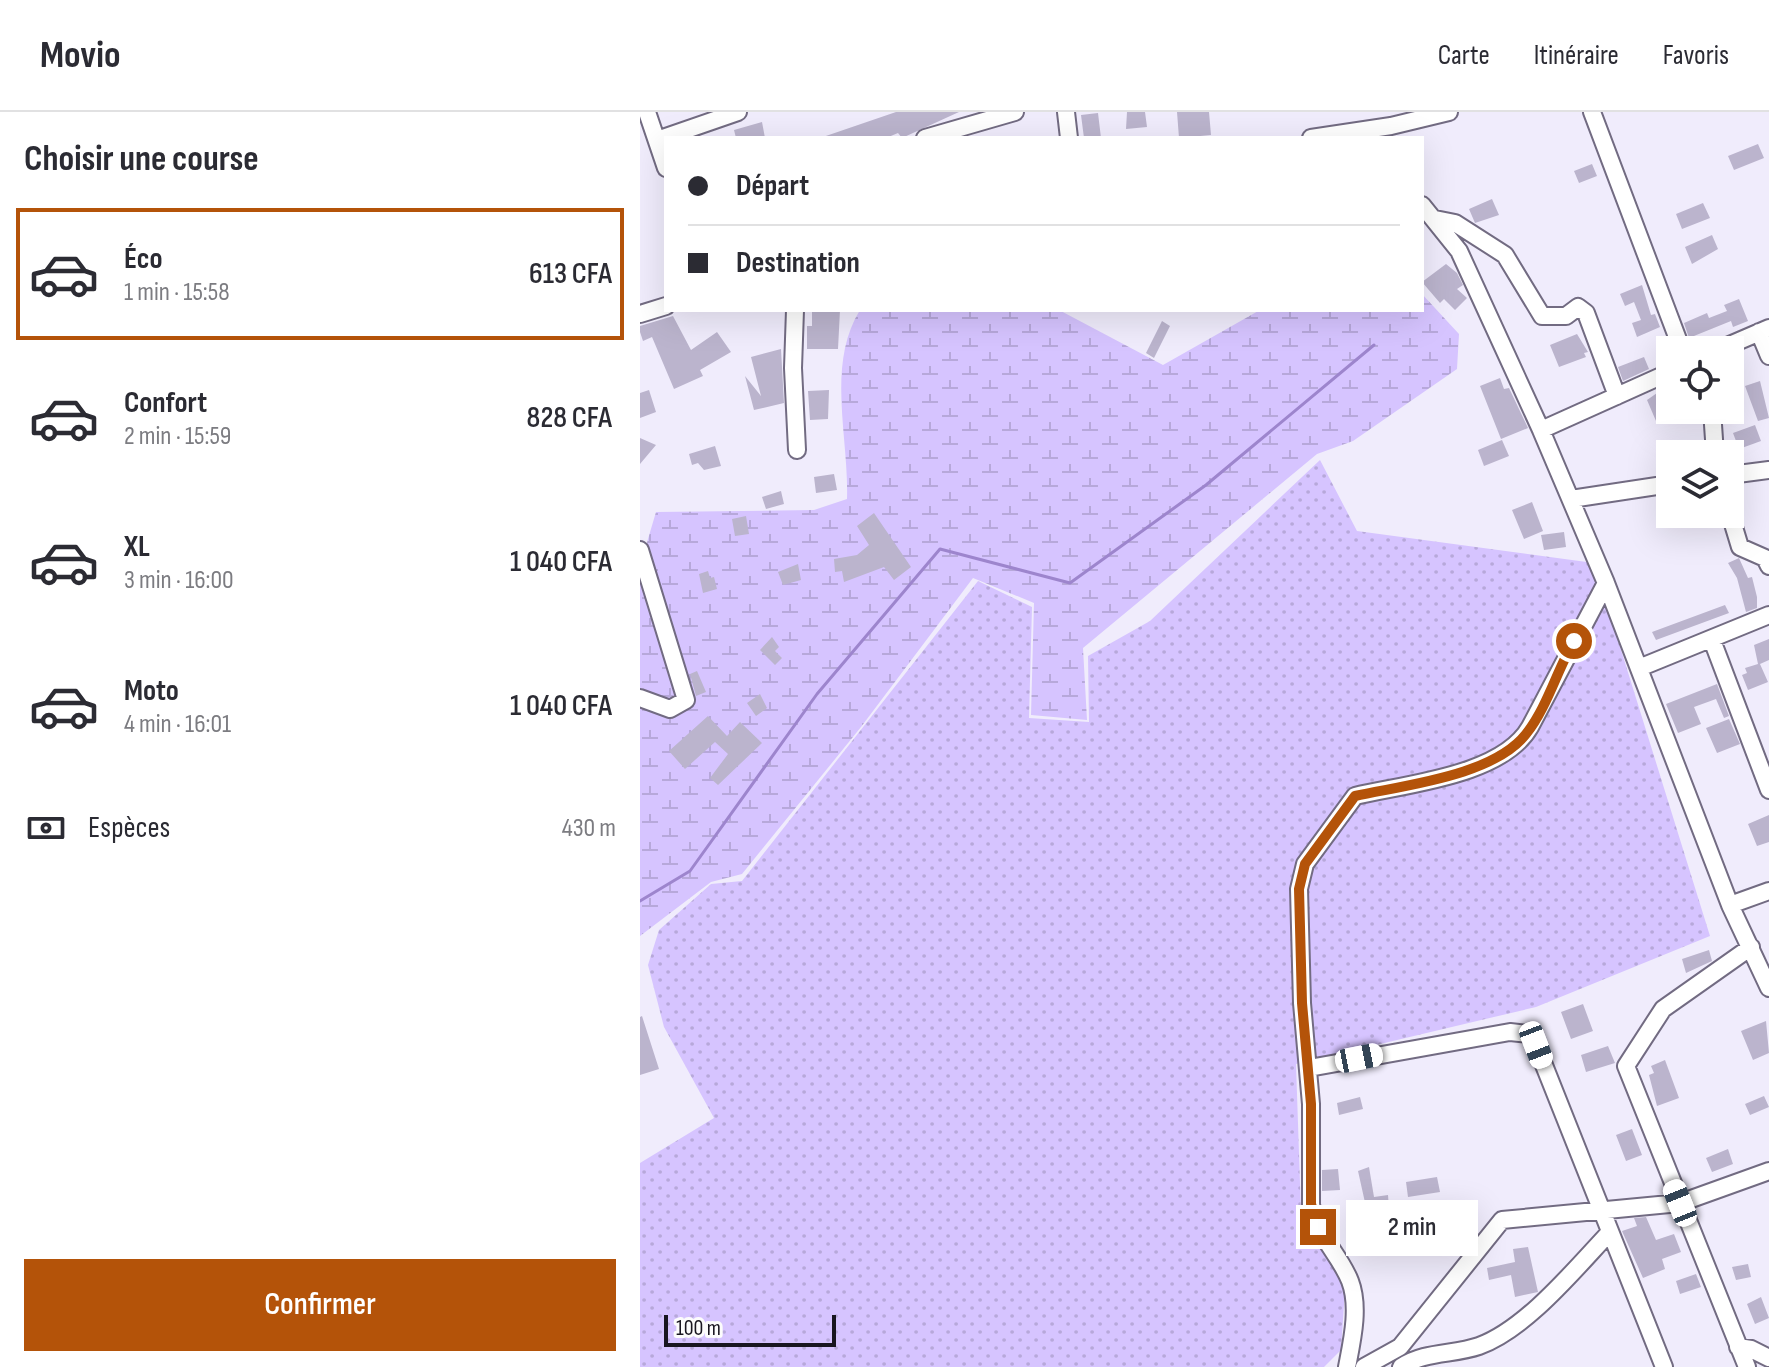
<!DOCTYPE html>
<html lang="fr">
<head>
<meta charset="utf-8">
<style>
	:root { --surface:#fff; --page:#f7f7f7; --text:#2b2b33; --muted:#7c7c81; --line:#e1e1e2; --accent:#b45309 }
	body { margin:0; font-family:"Sofia Sans Condensed",sans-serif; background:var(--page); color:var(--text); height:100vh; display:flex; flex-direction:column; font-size:30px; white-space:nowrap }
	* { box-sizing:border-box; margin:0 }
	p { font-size:26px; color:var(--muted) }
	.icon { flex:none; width:44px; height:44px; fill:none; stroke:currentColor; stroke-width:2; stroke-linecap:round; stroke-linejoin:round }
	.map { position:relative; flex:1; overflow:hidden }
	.sheet { display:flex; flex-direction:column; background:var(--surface); width:640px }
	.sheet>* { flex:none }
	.banner { position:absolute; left:24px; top:24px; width:760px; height:176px; border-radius:0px; box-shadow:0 8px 32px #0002; display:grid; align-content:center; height:176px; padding:0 24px; background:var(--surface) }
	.tools { position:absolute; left:1016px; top:224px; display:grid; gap:16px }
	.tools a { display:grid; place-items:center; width:88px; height:88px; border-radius:0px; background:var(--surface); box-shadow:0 8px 32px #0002; font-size:40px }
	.scale { position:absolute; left:24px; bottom:20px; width:172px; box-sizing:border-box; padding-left:8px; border:4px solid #191620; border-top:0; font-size:22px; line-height:28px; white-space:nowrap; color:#191620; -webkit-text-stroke:6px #fcfcfc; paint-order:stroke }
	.end { position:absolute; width:36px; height:36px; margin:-18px; border:10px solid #b45309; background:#fff; box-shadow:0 0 0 4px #fff }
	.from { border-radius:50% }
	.bubble { position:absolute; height:56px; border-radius:0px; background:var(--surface); box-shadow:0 8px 32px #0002; font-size:26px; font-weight:600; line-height:56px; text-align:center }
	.car { position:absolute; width:24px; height:48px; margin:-24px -12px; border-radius:10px; box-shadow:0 0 6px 2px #0007; background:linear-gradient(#fff 24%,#345 0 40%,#fff 0 76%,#345 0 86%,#fff 0) }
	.banner b { display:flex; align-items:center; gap:28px; height:76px; font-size:30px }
	.banner b+b { border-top:2px solid var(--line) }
	.banner i { width:20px; height:20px; background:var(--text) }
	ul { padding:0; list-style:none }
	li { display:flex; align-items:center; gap:24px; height:132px; margin:0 16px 12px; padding:0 8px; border:4px solid transparent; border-radius:0px }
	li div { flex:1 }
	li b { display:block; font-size:30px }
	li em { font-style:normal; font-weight:600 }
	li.current { border-color:var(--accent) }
	li>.icon { width:72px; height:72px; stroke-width:1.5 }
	h2 { padding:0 24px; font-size:36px; line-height:96px }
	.pay { display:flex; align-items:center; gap:20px; height:88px; padding:0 24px; font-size:30px }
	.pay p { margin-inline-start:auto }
	.primary-button { display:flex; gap:16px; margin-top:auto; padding:16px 24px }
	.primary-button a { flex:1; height:92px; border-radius:0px; background:var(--accent); color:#fff; font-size:32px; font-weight:600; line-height:92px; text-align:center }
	header { display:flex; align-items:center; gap:48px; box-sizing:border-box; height:112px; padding:0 40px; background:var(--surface); border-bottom:2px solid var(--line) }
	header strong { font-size:38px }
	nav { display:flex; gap:44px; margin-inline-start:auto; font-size:28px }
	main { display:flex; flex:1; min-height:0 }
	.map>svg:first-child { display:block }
	.grass { fill:url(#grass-dots) }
	.wetland { fill:url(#wetland-marsh) }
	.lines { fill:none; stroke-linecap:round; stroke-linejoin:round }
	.stream { stroke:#9d85cd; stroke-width:3 }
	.building { fill:#bbb4cd }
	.minor-casing { stroke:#726b82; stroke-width:20 }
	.minor { stroke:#fff; stroke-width:16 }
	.route { stroke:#b45309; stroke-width:10 }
</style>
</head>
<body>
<header>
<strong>Movio</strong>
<nav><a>Carte</a><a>Itinéraire</a><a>Favoris</a></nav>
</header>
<main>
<section class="sheet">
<h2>Choisir une course</h2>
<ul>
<li class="current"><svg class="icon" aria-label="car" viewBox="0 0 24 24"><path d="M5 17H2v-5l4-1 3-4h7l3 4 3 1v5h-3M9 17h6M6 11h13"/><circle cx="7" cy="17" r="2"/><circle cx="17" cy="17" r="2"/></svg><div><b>Éco</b><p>1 min · 15:58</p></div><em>613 CFA</em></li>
<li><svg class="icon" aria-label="car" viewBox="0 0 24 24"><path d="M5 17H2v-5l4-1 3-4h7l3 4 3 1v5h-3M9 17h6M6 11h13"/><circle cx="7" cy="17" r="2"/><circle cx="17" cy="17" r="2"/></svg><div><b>Confort</b><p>2 min · 15:59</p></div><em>828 CFA</em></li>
<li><svg class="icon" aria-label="car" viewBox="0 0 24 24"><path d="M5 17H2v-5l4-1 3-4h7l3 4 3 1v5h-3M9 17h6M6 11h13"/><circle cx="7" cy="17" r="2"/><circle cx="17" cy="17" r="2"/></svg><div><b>XL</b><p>3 min · 16:00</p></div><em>1 040 CFA</em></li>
<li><svg class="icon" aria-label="car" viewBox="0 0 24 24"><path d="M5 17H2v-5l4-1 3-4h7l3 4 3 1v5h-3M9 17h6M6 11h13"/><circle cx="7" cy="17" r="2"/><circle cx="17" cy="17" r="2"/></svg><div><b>Moto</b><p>4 min · 16:01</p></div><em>1 040 CFA</em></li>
</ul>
<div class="pay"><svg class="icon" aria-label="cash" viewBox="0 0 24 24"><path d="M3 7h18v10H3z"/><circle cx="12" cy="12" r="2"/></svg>Espèces<p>430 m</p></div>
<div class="primary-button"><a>Confirmer</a></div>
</section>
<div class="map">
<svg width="1129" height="1255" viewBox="0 0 1129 1255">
	<defs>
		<pattern id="grass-dots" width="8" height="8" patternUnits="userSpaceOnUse" patternTransform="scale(2)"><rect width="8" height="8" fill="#d6c4ff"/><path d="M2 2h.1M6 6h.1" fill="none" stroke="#b7a8da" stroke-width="1.8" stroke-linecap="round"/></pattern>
		<pattern id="wetland-marsh" width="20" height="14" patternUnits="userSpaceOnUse" patternTransform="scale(2)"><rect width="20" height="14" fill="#d6c4ff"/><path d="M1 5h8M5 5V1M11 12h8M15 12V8" fill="none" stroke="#b7a8da"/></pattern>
	</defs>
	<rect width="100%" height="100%" fill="#f0ecfc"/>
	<path class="grass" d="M680 348 717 419 954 451 1070 824 896 895 656 952 661 1101 705 1177 701 1238 684 1255H0V1051L74 1006 24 915 8 853 19 818 71 772 102 769 338 469 392 495 389 606 449 610 448 544 510 509Z"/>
	<path class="wetland" d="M782 182 819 222 817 257 713 329 677 342 443 536 447 608 391 603 394 491 333 466 221 615 102 762 71 770 0 824V454L16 400 174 398 207 387C209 325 186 253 220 198H419L523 253 620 198H782Z"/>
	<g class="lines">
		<path class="stream" d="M0 789 50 759 177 582 300 437 430 471 566 373 734 233"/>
	</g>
	<path class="building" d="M256 0H319L262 26 258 21 246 26H180Z
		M487 0H505L507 15 486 17Z
		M537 0H569L571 23 539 26Z
		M458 1 461 26H444L441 3Z
		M122 10 125 26H96L94 18Z
		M1118 32 1124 46 1094 58 1088 44Z
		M952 52 957 64 939 71 934 59Z
		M852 87 859 103 835 111 829 97Z
		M1063 91 1070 106 1042 117 1036 102Z
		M1072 123 1078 137 1052 152 1045 135Z
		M806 152 817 161 823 173 817 177 827 186 815 198 804 187 800 191 782 170Z
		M1002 173 1011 203 1015 202 1020 215 997 225 992 211 1001 208 994 190 985 194 980 182Z
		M1099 187 1108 209 1093 215 1091 209 1049 226 1044 211 1067 201 1069 206 1087 199 1084 193Z
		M172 198H200L198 237H167V214H172Z
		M33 204 51 238 77 220 91 240 60 258 63 264 34 277 12 225 3 229 0 220V214Z
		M522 209 530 214 514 246 506 241Z
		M937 222 948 240 944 241 946 245 919 255 910 233Z
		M141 237 144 291 114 298 105 264 121 284 111 245Z
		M1092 244 1101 273 1090 276V245Z
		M1004 245 1009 257 983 269 978 255Z
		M860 266 864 277 869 276 888 316 861 327 840 274Z
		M1120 269 1129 306 1118 309 1105 274Z
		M1030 272V298H1056L1029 310 1027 305 1016 309 1007 288Z
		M9 278 16 300 0 306V281Z
		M189 278 188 307 170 308 168 279Z
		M1115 313 1121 329 1099 337 1093 321Z
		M0 326 16 333 0 352Z
		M862 328 869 344 844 354 838 338Z
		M75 334 81 354 64 358 58 351 52 353 49 342Z
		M194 362 197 378 176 381 174 365Z
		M141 379 144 392 126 397 122 385Z
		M892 390 903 419 884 427 872 398Z
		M234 401 271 455 254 468 244 455 204 470 202 459 195 460 194 447 217 443 229 433 217 414Z
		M106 404 109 422 95 424 92 407Z
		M924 420 926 435 904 438 901 423Z
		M1099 446 1108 466 1112 465 1117 485V496L1106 500 1097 466 1088 451Z
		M158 452 161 468 143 473 138 460Z
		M68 459 70 466 74 465 77 477 63 481 59 462Z
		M1085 493 1089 501 1016 528 1012 520Z
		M132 525 139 535 135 539 142 546 135 553 120 538Z
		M1129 527V548L1120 552 1128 570 1108 578 1102 563 1107 561 1105 556 1118 552 1114 533Z
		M57 559 66 580 56 584 50 562Z
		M1077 572 1089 604 1084 606 1076 587 1054 595 1061 612 1038 621 1026 592Z
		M120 582 127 596 116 604 107 591Z
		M68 604 87 624 100 610 122 631 78 673 70 666 88 642 75 630 45 657 29 639Z
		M1089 607 1100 632 1077 641 1066 616Z
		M1129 703V730L1117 734 1108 712Z
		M1069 838 1072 849 1046 861 1042 847Z
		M943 892 953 919 931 927 921 900Z
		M2 904 19 957 0 963V905Z
		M1126 909 1129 941 1113 948 1101 919Z
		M968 934 975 951 946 960 941 943Z
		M1025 948 1039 986 1017 994 1009 963 1014 961 1011 954Z
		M1124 984 1129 995 1110 1003 1105 992Z
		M720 985 723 997 699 1003 697 991Z
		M992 1017 1002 1043 986 1049 976 1023Z
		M1088 1037 1093 1052 1072 1060 1066 1046Z
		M729 1055 734 1085 748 1083 750 1110 730 1113 718 1059Z
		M698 1057 700 1078 682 1079V1058Z
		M797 1065 800 1080 768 1085 766 1070Z
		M1006 1105 1016 1128 1034 1122 1041 1140 1022 1147 1025 1157 1003 1166 982 1119 997 1114 994 1106Z
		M816 1111H830V1130H816Z
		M888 1135 898 1180 875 1185 871 1163 849 1168 847 1156 875 1150 873 1137Z
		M1108 1152 1111 1165 1096 1168 1092 1155Z
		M1056 1162 1061 1175 1040 1182 1036 1169Z
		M1121 1185 1129 1206 1115 1212 1107 1192Z"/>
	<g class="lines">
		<defs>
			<path id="minor" d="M7 0 26 56
				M426 0 429 26
				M952 0 1042 238
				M285 26 375 0
				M671 26 751 14 809 0
				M17 28 98 0
				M782 93 819 139 901 318 966 471 1090 793 1129 876
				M795 107 815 111 865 143 902 204H926L938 195 946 201 977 284
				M155 198 153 256 157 338
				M0 202 26 194
				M1119 220 1129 244
				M1078 238 1129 216
				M1072 298 1075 342
				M901 318 1030 260
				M1090 363 1129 358
				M931 387 1030 372
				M1090 402 1100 435 1125 446 1129 454
				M0 438 46 588 30 597 0 586
				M1072 528 1129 678
				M999 556 1129 503
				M1090 793 1129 779
				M669 956 870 920 888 922 896 933 1024 1255
				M1098 1235 1111 1237 1129 1246
				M707 1255C712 1229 720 1195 710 1169 699 1141 675 1122 671 1092V992L662 891 659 777 665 752 715 684C765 672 862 664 890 615L966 471
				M724 1255 760 1235 862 1108 1040 1091 1129 1059
				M761 1255C785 1239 813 1243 839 1234 886 1217 935 1157 969 1121
				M1107 1255 986 954 1023 897 1111 835"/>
		</defs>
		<use href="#minor" class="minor-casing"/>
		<use href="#minor" class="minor"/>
	</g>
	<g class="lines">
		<path class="route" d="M678 1115 671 1092V992L662 891 659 777 665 752 715 684C764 673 853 664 886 622 907 596 917 558 934 529"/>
	</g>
</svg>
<div class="tools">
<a><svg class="icon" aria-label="locate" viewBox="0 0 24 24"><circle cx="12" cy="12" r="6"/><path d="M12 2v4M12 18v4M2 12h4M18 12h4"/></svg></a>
<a><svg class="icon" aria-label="layers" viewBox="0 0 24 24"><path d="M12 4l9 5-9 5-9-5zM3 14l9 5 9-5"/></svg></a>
</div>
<div class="scale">100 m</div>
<i class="end from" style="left:934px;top:529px"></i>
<i class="end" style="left:678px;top:1115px"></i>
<div class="bubble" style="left:706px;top:1088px;width:132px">2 min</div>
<i class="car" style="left:896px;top:933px;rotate:159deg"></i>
<i class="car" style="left:719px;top:946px;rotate:79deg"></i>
<i class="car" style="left:1040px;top:1091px;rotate:338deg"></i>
<div class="banner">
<b><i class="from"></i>Départ</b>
<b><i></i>Destination</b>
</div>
</div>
</main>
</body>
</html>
